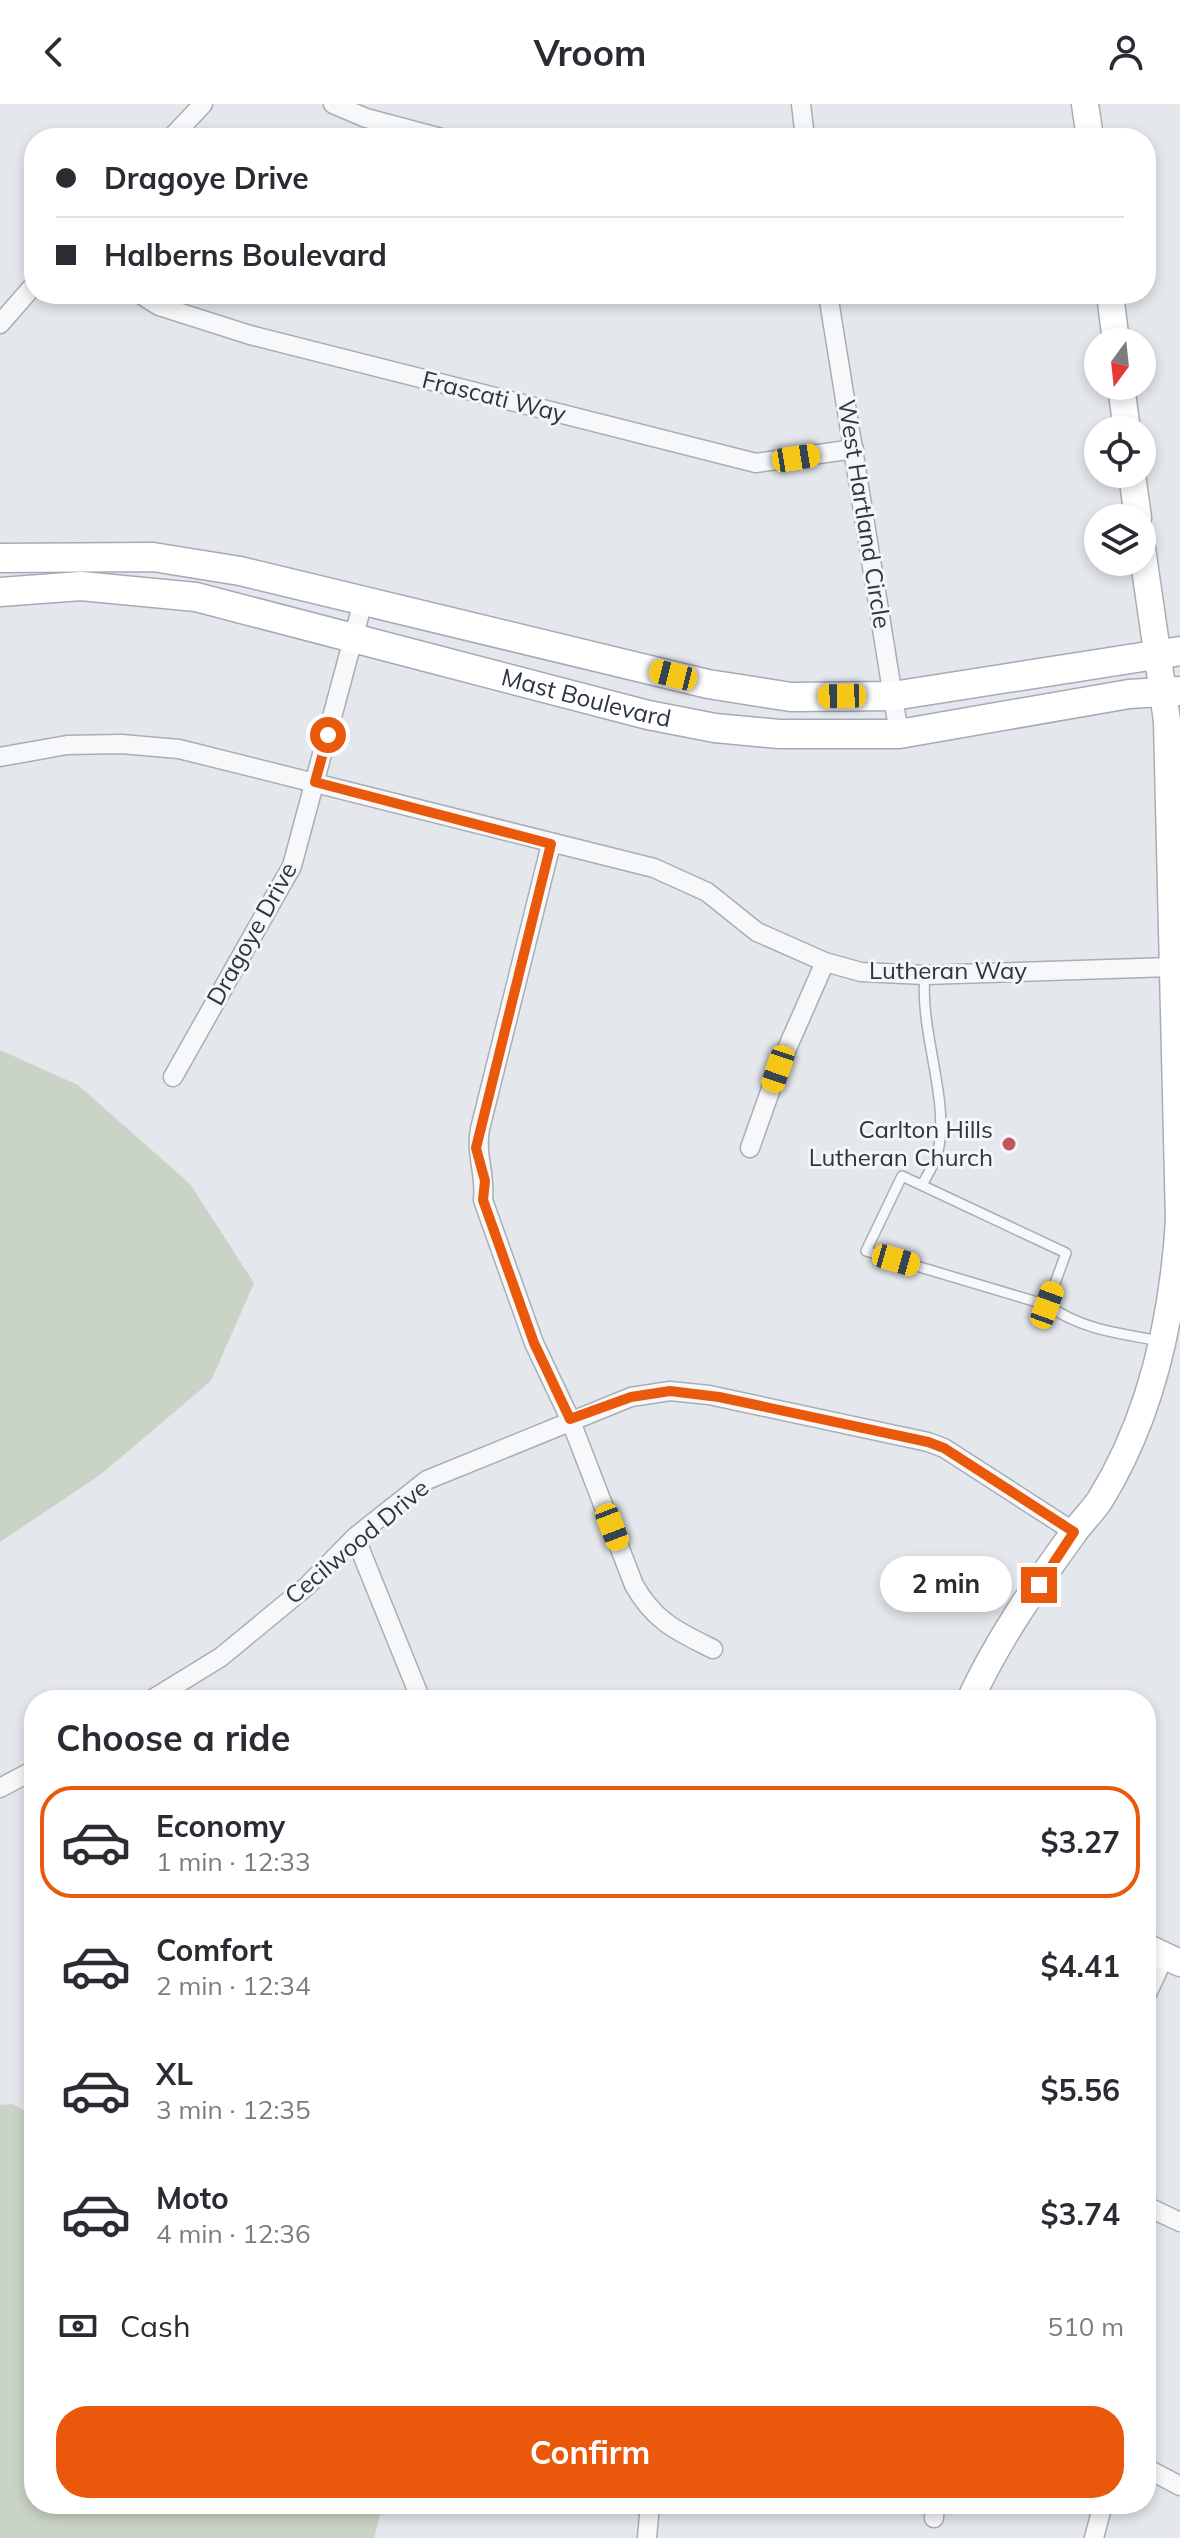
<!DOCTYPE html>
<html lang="en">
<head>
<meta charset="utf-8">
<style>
	:root { --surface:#fff; --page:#f7f7f7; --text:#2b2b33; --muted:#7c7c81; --line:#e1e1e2; --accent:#ea580c }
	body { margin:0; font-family:Mulish,sans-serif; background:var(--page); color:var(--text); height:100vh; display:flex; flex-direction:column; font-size:30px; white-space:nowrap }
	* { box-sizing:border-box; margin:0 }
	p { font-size:26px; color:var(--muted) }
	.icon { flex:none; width:44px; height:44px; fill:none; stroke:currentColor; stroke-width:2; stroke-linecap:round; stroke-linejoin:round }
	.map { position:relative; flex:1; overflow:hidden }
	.sheet { position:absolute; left:24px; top:1586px; width:1132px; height:824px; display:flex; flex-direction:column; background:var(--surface); border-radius:32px; box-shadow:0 4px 12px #0003 }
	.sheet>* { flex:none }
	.guide { position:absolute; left:24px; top:24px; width:1132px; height:176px; border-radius:32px; box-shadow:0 4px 12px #0003; display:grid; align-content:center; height:176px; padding:0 32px; background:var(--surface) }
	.needle { width:52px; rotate:195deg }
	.tools { position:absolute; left:1084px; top:224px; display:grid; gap:16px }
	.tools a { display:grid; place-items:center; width:72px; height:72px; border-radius:50%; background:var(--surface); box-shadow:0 4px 12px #0003; font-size:40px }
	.end { position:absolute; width:36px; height:36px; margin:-18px; border:10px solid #ea580c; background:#fff; box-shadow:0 0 0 4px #fff }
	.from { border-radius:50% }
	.bubble { position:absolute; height:56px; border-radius:28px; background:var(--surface); box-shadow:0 4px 12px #0003; font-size:26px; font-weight:700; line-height:56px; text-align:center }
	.car { position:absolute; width:24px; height:48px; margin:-24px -12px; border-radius:10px; box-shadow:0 0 6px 2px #0007; background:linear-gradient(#f5c518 24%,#345 0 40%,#f5c518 0 76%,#345 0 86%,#f5c518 0) }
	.guide b { display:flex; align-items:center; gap:28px; height:76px; font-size:30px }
	.guide b+b { border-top:2px solid var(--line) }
	.guide i { width:20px; height:20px; background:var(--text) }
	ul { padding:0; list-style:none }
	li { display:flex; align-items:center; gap:24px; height:112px; margin:0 16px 12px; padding:0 16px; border:4px solid transparent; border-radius:32px }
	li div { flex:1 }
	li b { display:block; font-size:30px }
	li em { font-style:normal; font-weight:700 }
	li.current { border-color:var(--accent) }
	li>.icon { width:72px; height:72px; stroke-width:1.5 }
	h2 { padding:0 32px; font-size:36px; line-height:96px }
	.pay { display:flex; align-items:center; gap:20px; height:88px; padding:0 32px; font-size:30px }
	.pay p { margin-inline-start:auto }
	.primary-button { display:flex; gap:16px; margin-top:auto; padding:16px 32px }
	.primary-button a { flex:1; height:92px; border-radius:32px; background:var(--accent); color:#fff; font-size:32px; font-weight:700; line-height:92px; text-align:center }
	header { display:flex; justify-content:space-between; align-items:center; height:104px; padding:0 32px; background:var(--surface); font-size:36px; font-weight:700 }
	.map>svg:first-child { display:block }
	.green { fill:#c9d4c6 }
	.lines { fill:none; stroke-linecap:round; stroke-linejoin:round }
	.lane-casing { stroke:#a9aeb5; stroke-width:12 }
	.street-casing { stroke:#a9aeb5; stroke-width:21 }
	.secondary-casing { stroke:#a9aeb5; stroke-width:29 }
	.primary-casing { stroke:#a5aab6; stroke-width:31 }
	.lane { stroke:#f7f8f9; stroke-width:9 }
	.street { stroke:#f7f8f9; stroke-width:18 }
	.secondary { stroke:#fff; stroke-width:26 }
	.primary { stroke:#fff; stroke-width:28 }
	.route { stroke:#ea580c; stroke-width:10 }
	.poi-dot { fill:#c45560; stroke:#f4f6f8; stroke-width:3 }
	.labels { text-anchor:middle; stroke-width:6; stroke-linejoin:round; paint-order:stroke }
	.street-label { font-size:24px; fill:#2d3442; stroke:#f4f6f8 }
	.poi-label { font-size:24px; fill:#2d3442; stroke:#f4f6f8; text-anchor:end }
</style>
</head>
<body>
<header><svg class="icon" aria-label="back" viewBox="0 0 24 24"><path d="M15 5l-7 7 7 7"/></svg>Vroom<svg class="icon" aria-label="person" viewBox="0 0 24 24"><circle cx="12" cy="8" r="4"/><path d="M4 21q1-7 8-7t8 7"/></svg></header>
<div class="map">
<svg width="1180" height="2434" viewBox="0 0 1180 2434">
	<rect width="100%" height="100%" fill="#e4e7eb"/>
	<path class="green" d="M0 946 78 981 190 1080 254 1179 211 1277 100 1371 0 1438Z
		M12 2000 34 2011V2400H383L374 2434H0V2001Z"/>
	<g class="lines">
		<defs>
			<path id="lane" d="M922 1081C928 1070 935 1059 938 1047 950 996 919 926 925 871
				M1047 1201 1066 1149 902 1072 866 1147 1047 1201C1083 1226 1118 1229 1160 1237"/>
			<path id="street" d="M333 0 366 14 441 34
				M801 0 805 34
				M171 34 203 0
				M140 190 159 202 250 231 756 359 854 345
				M828 190 899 630
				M0 220 34 181
				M0 653 67 641 121 640 179 645 654 764 707 788 757 828 825 858 861 868 925 871 1171 863
				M551 740 480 1025C475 1050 486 1070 483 1096L534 1239 570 1315 634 1481C655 1518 677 1527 713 1545
				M173 973 292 762 364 494
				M750 1044 778 965 825 858
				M355 1433 421 1596
				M151 1596 221 1553 307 1482 355 1433 427 1376 631 1293 670 1287 709 1291 928 1338 944 1344 1074 1428
				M0 1684 34 1666
				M1146 1892 1165 1851
				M1146 2102 1180 2118
				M1146 2364 1180 2382
				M934 2414 935 2400
				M647 2434 650 2400
				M1094 2434 1103 2400"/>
			<path id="secondary" d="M1085 0 1090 34
				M1110 190 1116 238
				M1121 282 1127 326
				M1132 370 1138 414
				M970 1596C997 1537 1035 1482 1073 1430 1081 1418 1092 1408 1100 1396 1152 1312 1173 1214 1179 1116L1167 617 1142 444
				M1146 1843 1180 1859"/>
			<g id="primary">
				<path d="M0 454 153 453 240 467 708 580 791 593 893 592 1180 547"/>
				<path id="s1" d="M0 488 81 482 196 493 648 611 715 624 779 630H899L1129 590 1180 587"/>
			</g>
		</defs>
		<use href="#lane" class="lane-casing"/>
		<use href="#street" class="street-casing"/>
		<use href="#secondary" class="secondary-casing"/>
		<use href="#primary" class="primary-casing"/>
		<use href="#lane" class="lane"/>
		<use href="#street" class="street"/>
		<use href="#secondary" class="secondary"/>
		<use href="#primary" class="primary"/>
	</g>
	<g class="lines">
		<path class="route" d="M328 631 315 678 551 740 476 1044 485 1077 483 1096 534 1239 570 1315 631 1293 670 1287 719 1293 928 1338 944 1344 1074 1428 1039 1481"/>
	</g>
	<circle class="poi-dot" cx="1009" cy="1040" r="8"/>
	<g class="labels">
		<g class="street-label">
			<text transform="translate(494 293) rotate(14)" y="8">Frascati Way</text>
			<text transform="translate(864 410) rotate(81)" y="8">West Hartland Circle</text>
			<text dy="8" stroke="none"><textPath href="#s1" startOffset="600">Mast Boulevard</textPath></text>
			<text transform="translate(252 830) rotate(-61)" y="8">Dragoye Drive</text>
			<text x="948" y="875">Lutheran Way</text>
			<text transform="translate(357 1438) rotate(-40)" y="8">Cecilwood Drive</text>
		</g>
		<g class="poi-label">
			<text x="993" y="1034">Carlton Hills<tspan x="993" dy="28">Lutheran Church</tspan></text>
		</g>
	</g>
</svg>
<div class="tools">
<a><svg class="needle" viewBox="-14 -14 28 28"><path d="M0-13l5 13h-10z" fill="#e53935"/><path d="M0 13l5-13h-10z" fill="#7c7c81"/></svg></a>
<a><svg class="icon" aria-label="locate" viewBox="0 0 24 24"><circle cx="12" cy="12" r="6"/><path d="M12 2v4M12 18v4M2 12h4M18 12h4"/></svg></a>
<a><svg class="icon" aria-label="layers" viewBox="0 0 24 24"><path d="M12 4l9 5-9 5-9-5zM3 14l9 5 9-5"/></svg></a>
</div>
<i class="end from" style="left:328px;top:631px"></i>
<i class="end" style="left:1039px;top:1481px"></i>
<div class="bubble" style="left:880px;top:1452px;width:132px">2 min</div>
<i class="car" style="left:796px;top:354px;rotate:81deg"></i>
<i class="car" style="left:673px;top:571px;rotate:284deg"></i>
<i class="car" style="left:842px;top:592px;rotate:269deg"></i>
<i class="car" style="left:778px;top:965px;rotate:199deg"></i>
<i class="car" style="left:896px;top:1156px;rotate:106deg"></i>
<i class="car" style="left:1047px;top:1201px;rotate:20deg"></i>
<i class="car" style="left:612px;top:1423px;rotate:159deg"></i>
<div class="guide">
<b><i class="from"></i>Dragoye Drive</b>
<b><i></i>Halberns Boulevard</b>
</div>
<section class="sheet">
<h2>Choose a ride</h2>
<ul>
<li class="current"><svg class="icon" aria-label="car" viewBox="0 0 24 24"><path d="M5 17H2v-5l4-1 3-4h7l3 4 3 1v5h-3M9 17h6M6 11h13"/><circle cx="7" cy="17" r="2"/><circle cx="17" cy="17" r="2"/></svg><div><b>Economy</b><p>1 min · 12:33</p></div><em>$3.27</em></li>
<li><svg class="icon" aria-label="car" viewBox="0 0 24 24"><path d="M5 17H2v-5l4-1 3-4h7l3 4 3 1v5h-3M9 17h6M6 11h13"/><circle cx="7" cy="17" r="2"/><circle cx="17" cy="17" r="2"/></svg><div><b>Comfort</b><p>2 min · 12:34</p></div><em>$4.41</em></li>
<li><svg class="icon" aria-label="car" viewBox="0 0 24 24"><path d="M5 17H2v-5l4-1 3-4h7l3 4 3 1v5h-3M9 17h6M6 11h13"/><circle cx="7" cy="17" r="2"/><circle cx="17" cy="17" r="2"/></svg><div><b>XL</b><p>3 min · 12:35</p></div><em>$5.56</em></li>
<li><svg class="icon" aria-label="car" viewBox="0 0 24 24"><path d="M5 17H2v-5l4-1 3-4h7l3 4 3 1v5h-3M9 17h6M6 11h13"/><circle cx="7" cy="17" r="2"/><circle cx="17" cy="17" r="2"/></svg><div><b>Moto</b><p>4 min · 12:36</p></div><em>$3.74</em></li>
</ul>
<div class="pay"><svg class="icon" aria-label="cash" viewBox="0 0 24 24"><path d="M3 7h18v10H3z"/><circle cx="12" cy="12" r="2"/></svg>Cash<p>510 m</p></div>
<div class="primary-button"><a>Confirm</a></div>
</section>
</div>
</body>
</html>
